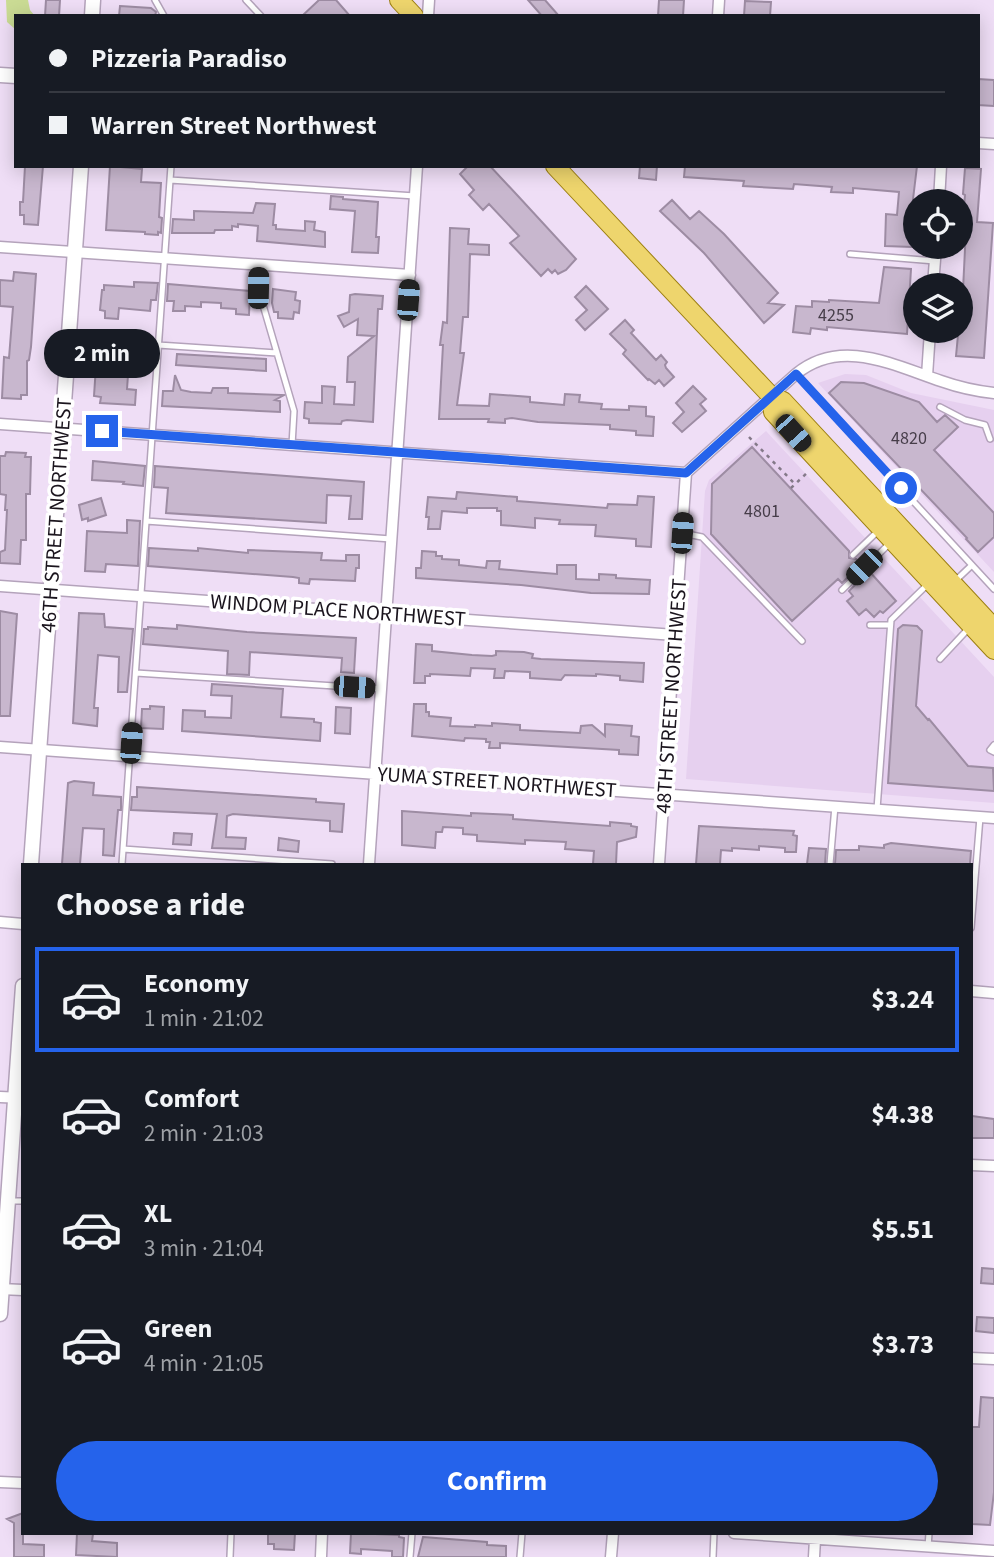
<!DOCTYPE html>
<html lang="en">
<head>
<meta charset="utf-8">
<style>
	:root { --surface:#171b24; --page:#20242c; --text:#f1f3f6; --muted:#9ea1a6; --line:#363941; --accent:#2563eb }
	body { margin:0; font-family:"Source Sans 3",sans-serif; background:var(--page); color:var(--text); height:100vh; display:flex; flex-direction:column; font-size:26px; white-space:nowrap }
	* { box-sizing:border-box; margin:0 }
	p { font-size:23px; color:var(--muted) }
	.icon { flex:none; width:38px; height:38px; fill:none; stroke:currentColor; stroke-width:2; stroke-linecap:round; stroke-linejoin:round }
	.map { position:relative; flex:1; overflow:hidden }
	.panel { position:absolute; left:21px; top:863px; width:952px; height:672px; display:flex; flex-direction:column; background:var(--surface); border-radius:0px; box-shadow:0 4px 18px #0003 }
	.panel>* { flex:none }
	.hud { position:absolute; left:14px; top:14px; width:966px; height:154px; border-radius:0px; box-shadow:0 4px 18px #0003; display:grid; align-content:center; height:154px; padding:0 35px; background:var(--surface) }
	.tools { position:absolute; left:903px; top:189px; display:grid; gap:14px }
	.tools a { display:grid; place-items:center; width:70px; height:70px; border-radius:50%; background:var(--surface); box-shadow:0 4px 18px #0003; font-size:35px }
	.end { position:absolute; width:32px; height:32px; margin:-16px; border:9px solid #2563eb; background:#fff; box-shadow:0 0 0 4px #fff }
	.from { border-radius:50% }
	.bubble { position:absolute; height:49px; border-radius:24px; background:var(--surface); box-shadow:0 4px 18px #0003; font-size:23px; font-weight:700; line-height:49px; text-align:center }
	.car { position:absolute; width:21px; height:42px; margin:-21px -10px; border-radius:9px; box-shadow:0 0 5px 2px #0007; background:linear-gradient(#222 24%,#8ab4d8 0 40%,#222 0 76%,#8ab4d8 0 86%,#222 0) }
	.hud b { display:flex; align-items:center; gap:24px; height:66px; font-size:26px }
	.hud b+b { border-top:2px solid var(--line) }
	.hud i { width:18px; height:18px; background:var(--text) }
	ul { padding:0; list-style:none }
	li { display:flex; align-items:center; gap:21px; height:105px; margin:0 14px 10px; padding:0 21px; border:4px solid transparent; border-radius:0px }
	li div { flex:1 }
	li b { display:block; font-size:26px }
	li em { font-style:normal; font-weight:700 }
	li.on { border-color:var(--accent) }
	li>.icon { width:63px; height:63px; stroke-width:1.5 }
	h2 { padding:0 35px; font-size:32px; line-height:84px }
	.primary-button { display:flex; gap:14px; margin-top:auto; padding:14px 35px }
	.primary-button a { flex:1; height:80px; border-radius:42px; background:var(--accent); color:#fff; font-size:28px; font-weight:700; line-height:80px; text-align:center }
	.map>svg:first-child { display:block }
	.built { fill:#e6d0ef }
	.green { fill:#cadb94 }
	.building { fill:#c8b7ce; stroke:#9d8ca3; stroke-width:2 }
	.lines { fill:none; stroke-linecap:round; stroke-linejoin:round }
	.service-casing { stroke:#b4a3bb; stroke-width:8 }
	.minor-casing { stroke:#b4a3bb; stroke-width:13 }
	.tertiary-casing { stroke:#b4a3bb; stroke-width:17 }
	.primary-casing { stroke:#9c7f11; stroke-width:20 }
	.path { stroke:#847989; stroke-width:2.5; stroke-dasharray:3.5 5; stroke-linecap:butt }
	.service { stroke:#fff; stroke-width:5 }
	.minor { stroke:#fff; stroke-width:10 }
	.tertiary { stroke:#fff; stroke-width:14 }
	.primary { stroke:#eed56d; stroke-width:18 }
	.route { stroke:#2563eb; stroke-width:9 }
	.labels { text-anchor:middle; stroke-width:7; stroke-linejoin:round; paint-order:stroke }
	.number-label { font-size:18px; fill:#463d49 }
	.street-label { font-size:21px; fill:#1a141d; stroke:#fff }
</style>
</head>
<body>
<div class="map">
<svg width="994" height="1557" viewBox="0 0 994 1557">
	<rect width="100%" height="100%" fill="#efdef6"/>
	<path class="built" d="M845 374 866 375 911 393 994 410V572L818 383Z
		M766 431 994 677V803L686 779 705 491 709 480Z"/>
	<path class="green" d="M6 0H28L30 10 35 16H16V30L7 22Z"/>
	<path class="building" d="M46 0H60L59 16H45Z
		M319 0H336L350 16H302Z
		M528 0H545L559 16H542Z
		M659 0H684L683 16H658Z
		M745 1 771 2 770 16H744Z
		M120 6 151 8 156 12 155 16H119Z
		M978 79 994 80V106L978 105Z
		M25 166H43L38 225 24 224V215H20V202H23Z
		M110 166 142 169 141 182 161 183 159 217 162 218 161 233 158 232V235L145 234V232L106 230Z
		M468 166H490L518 196 576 259 566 270 558 274 555 270 552 273 548 269 541 276 510 243 519 236 489 204 483 210 469 195 474 190 460 174Z
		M640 166H657L656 180 639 178Z
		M685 166H917L911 216H913L912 247 885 246 886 214 897 215 899 192 853 188V193L831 192 832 187 794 184 793 189 743 186 744 181 684 177Z
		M965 168 981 169 977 222 993 223 984 358 956 356 958 335 961 331 967 208 964 207 965 195 963 194Z
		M331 196 343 197V199L378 202 376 237H379L378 253 352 252 355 211 330 209Z
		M672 200 690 219 699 211 724 234 778 293 768 303 784 305 764 323 704 253 660 211Z
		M256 203 275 204 273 225H276V229L305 231V221L315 222 314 230 325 232V247L257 241 258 226 238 224V227L232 226V230H215L214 233H172L173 219 194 220V211L253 213Z
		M450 228 469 229 468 244 489 245V255L470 254 468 317H463L460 353H464L457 405 489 406 490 394 530 397V402L564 405 565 394 580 395 579 402 602 404 601 409 629 410V406L646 407V416L654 417 653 436 636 435V431L610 429V425L538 422 512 418 505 419V423L488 422 489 419H439L443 345H440L443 322 447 323Z
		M884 267 911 269 907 334 827 327V330L811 328 810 334 793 332 796 306 812 307V301L829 302V300L879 303Z
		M14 272 36 274 31 347 29 360 27 361V395H21V399L2 398 4 357 9 358 13 307 0 306V280L13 281Z
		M134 282 158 283 156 300H151L150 311 119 308 118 319 105 318V311L100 310 102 290H104V285L134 287Z
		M168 284 250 291 249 315 236 314V309L221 308V303L201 302V307L185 306V311H173L174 301H167Z
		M586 286 608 309 585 330 576 320 587 310 575 297Z
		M273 289 296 292 295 300 300 301 299 313 294 312 293 319 278 318V312H274L272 303Z
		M355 294 383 296 382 309H378L373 422 347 420 342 421 341 424 309 423V419L304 418 305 402 322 403V386L335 387 334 404 354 405 355 382H347L348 357 374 336 357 335 358 319 344 327 338 316 349 312 350 295Z
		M625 320 634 330 631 333 656 360 661 355 667 362 665 365 666 368 674 377 664 386 659 380 655 384 649 379 648 380 623 354 626 350 610 334Z
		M111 348 125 349 124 361H129L127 389 136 390 135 405 100 403 101 397 94 396 97 351 111 352Z
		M177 354 266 359V371L176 365Z
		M175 375 181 390 191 392 211 393 213 388H228V393L284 395 275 400 280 401V412L162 406 163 391H173Z
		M841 382 864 383 919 402 937 422 945 415 958 427 934 450 994 513V537L978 552 966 539 967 538 829 393Z
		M693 386 706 399 700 404 706 411 682 432 673 423 684 412 676 403Z
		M752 447 849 551V558L856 559 861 564 842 583 838 579 792 621 711 534 712 484Z
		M6 452 26 453 25 457H31L30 494H26V540H21L20 564 0 563V552L5 550 7 510H5L6 495 0 494V456H5Z
		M93 461 145 466 143 486 123 484 124 482 92 480Z
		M155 466 364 482 362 519H349L351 496 327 495 326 523 166 513 168 488 154 487Z
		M457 492 517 497V501L607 508 608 504 637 505 638 496 654 497 651 547 636 546V539L595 536 596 525 559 524 560 520 535 518V528L501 525V511H497V508H467V513L442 511 440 529H428L429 517H426L428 497 456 499Z
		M101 498 106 515 88 521V518L82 520 79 505Z
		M127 520 140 521 138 566 106 564 105 572 85 571 87 531 127 533Z
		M149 548 198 551V548L248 553V550L322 553 321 560 346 561V555H359V568H356L355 581 310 579 309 584 299 583V578L293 577 148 566Z
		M422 551 436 552V556H442V559L459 560V565L486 568 487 561H500L499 569 532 572 557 574V565H576V579L599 580V574L616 575V578L650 580 649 594 591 593 521 585 416 578V568H421Z
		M869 571 896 601 883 613 880 611 874 617 866 609 859 615 847 601 853 596 849 591Z
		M0 611 17 614 10 716H0Z
		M79 613 104 614 105 627 133 629 127 692H118L119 657 98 655 94 708H98L97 726 73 723Z
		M177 625 247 632 356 638 354 673 341 672 342 658 250 652 249 675 227 674 228 651 143 644 144 629H148V627L177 629Z
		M903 625 917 626 922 631 916 706 928 720 929 719 968 766 993 768 994 791 888 783 898 629Z
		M416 644 432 645V651L472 655 492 656 496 655V651L524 652 533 654 532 658 541 659 644 663 643 682 620 680V676L596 674V676L565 675 561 680 530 678V672L505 671 504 678H494L495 669 471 668 470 676 430 674V676H425V683H414Z
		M212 684 283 689 281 717 314 719V722L321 723 320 741 182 731 183 710 205 711V717L231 718 232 696 211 695Z
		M414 704H426V712H429V716L451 718 450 726 475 727V725L492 726V723L520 725V730L580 733 581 726 592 725 605 736V724L632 726 631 736 639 737 638 755 619 754V750L500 743V748H489L490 742H486V739L465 738 464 741 412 736Z
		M150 706 164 707 163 729 141 728 142 709H150Z
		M336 707 351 708 350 734 335 733Z
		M74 781 94 783 93 795 121 797V810H118L114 856 103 855 104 829 83 828 80 864H62L68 783Z
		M137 787 316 799V802L344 804 342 832 330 831V821L233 814 227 816 226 837 246 838 245 849 212 848 217 814 131 810 132 797H137Z
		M402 811 471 816V813L513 815V819L610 826V822L631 824V826L637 827 636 837 617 842 616 864H593L594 851 565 849 566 842 525 840V844L477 841V835L463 834V828L443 827 442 832H436L435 848 402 845Z
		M699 826 794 831 793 835 797 836 796 852H785V848L759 846V850L732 848V851L721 850 720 864H696Z
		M174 833 192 834 191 845 173 844Z
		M279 838 299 841 298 852 278 850Z
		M891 843 971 851 970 864H835L836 850H859V846L884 848V845Z
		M809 848 826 849 825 864H807Z
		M972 1116 994 1119V1138H971Z
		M982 1268 994 1269V1284L981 1283Z
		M977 1317 994 1318V1333L976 1331Z
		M981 1397 994 1398V1492L990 1525 972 1524 971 1515V1427H979Z
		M23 1513V1544L44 1545V1557H14V1523L7 1519Z
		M77 1533 93 1534 92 1541 117 1543V1557L76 1555Z
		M268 1533H295L294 1550 274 1549V1544H268Z
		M351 1533 399 1535V1537L404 1538 403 1557H392V1551L361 1549V1554L350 1553Z
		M423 1537 487 1542V1545L506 1546V1557H418Z"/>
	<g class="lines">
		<defs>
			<path id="service" d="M155 0 164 16
				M246 0 261 16
				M170 180 415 196
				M850 254 935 261
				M258 265V288L294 411 292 445
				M158 345 277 353
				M796 374 994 589
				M940 407 965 420 985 425 990 439
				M146 521 391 539
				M682 533 702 537 802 641
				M853 555 878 531
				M954 582 972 565
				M842 590 890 543
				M870 625H890
				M940 659 969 628
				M136 673 381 689
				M994 745 990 750 994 752
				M877 809 891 620 928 584
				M123 849 332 864
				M122 864 171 166
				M830 864 835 806
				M971 928 980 817
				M11 1201H23
				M928 1547 929 1533
				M230 1557 231 1533
				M410 1557 412 1533
				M520 1557 522 1533
				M713 1557 714 1533"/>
			<path id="minor" d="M428 16 429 0
				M718 16 719 0
				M978 143 994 144
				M939 201 941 166
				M0 247 410 275
				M933 285 936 247
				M927 376 930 331
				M0 424 686 473
				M0 586 675 635
				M0 747 994 818
				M369 864 417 166
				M659 864 686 473 796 374C841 337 893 365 941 381 958 387 975 391 994 393
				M0 922 23 924
				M971 991 994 993
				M0 1097 23 1098
				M971 1165 994 1166
				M0 1289 23 1290
				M971 1358 994 1359
				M0 1482 23 1483
				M734 1533 994 1551
				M321 1557 322 1533
				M611 1557 613 1533
				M814 1557 815 1539"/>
			<path id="tertiary" d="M92 16 93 0
				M0 75 16 76
				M31 864 81 166
				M0 1314 23 986"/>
			<path id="primary" d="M399 0 414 16
				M555 166 771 396 783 401 994 628
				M771 396 773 412 994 650"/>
		</defs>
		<use href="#service" class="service-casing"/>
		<use href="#minor" class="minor-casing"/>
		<use href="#tertiary" class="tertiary-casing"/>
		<use href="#primary" class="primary-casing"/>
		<path class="path" d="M749 437 795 484
			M791 488 809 471"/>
		<use href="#service" class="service"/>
		<use href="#minor" class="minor"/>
		<use href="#tertiary" class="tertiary"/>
		<use href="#primary" class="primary"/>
	</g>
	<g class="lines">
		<path class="route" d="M102 431 686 473 796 374 901 488"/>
	</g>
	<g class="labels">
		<g class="number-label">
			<text x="836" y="321">4255</text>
			<text x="909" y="444">4820</text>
			<text x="762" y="517">4801</text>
		</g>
		<g class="street-label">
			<text transform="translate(56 515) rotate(-86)" y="7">46TH STREET NORTHWEST</text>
			<text transform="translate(338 610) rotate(4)" y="7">WINDOM PLACE NORTHWEST</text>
			<text transform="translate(671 696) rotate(-86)" y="7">48TH STREET NORTHWEST</text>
			<text transform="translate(497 782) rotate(4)" y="7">YUMA STREET NORTHWEST</text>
		</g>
	</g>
</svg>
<div class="tools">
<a><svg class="icon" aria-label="locate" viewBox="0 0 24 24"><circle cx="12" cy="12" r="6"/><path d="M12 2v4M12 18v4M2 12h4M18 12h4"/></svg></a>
<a><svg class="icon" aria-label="layers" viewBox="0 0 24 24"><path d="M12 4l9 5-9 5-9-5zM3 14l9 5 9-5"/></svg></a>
</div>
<i class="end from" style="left:901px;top:488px"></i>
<i class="end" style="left:102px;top:431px"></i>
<div class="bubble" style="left:44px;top:329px;width:116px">2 min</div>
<i class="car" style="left:258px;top:288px;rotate:1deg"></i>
<i class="car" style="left:408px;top:300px;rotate:4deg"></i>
<i class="car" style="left:793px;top:433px;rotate:138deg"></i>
<i class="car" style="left:682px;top:533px;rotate:4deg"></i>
<i class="car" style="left:864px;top:567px;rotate:225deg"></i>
<i class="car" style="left:354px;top:687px;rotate:94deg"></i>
<i class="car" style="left:131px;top:743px;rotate:4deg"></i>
<div class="hud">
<b><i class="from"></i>Pizzeria Paradiso</b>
<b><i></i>Warren Street Northwest</b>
</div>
<section class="panel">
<h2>Choose a ride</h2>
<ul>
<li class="on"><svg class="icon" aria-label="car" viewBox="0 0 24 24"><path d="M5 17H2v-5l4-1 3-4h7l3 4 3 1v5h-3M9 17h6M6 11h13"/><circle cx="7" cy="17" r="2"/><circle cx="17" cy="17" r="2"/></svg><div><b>Economy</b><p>1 min · 21:02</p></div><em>$3.24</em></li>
<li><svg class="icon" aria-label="car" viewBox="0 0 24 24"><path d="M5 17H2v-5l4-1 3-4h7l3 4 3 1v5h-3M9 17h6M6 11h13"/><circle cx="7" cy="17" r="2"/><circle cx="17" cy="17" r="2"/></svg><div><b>Comfort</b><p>2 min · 21:03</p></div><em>$4.38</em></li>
<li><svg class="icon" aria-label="car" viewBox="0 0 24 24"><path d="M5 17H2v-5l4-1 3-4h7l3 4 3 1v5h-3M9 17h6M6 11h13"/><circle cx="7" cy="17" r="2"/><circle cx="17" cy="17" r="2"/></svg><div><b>XL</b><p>3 min · 21:04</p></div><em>$5.51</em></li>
<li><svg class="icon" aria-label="car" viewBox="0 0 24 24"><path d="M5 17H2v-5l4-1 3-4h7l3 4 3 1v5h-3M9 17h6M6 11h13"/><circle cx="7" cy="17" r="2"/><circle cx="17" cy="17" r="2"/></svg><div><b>Green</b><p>4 min · 21:05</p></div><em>$3.73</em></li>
</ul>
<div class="primary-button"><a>Confirm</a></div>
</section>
</div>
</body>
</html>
